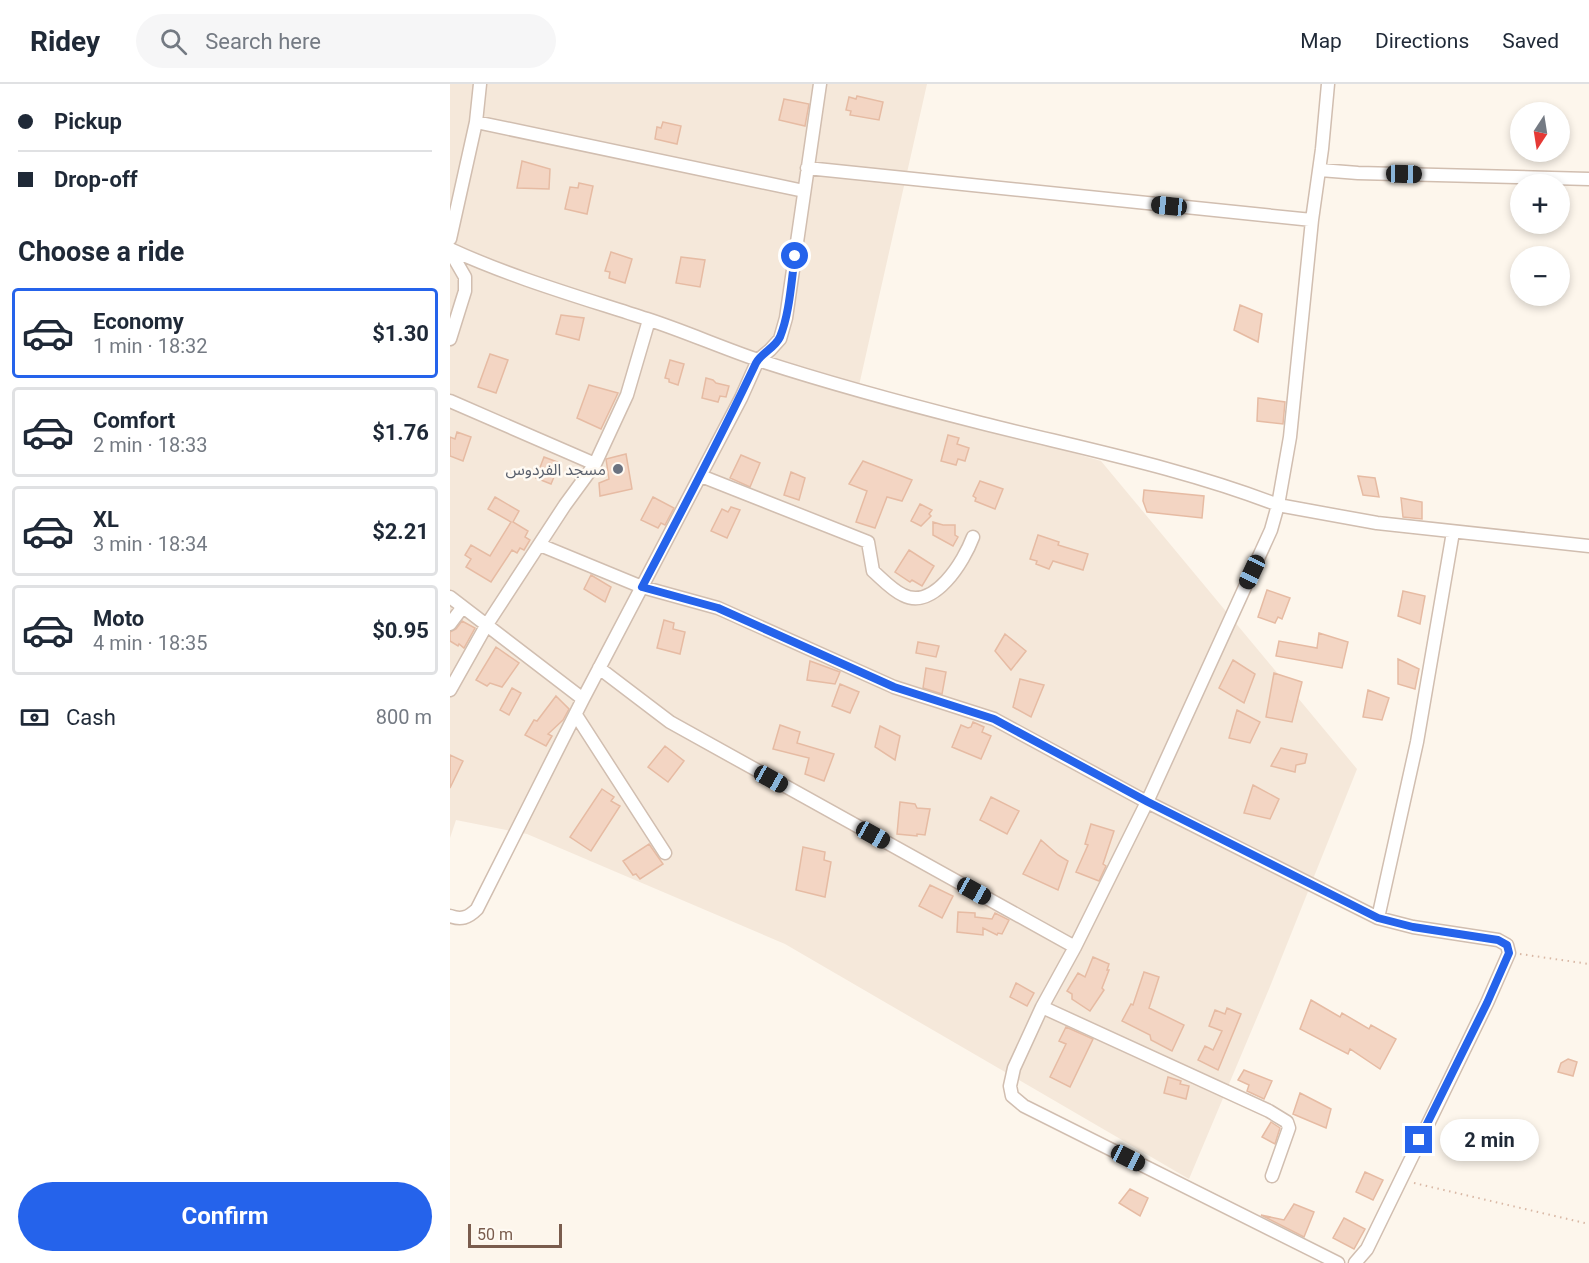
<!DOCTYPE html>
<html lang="en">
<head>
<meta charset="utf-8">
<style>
	:root { --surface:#fff; --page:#f6f6f7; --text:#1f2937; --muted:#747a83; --line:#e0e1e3; --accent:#2563eb }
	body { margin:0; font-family:Roboto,"Noto Sans Arabic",sans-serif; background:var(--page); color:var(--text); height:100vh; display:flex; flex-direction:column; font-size:22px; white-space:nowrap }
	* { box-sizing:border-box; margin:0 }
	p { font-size:20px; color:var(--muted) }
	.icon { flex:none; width:33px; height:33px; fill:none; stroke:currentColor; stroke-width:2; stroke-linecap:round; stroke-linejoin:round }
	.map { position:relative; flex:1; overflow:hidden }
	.sheet { display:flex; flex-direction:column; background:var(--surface); width:450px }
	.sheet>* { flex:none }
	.top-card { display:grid; align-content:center; height:132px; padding:0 18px; background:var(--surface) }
	.needle { width:39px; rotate:192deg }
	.fabs { position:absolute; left:1060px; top:18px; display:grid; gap:12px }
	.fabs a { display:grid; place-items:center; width:60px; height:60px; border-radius:50%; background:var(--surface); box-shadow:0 3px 9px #0003; font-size:30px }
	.scale { position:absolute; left:18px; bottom:15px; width:94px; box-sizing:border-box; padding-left:6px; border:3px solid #7a5c4d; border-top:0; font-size:16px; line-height:21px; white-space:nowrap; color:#7a5c4d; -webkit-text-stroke:4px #fffaf3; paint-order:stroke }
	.end { position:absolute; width:27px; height:27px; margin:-14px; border:8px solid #2563eb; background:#fff; box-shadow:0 0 0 3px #fff }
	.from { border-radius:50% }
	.bubble { position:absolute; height:42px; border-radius:21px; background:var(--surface); box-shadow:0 3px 9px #0003; font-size:20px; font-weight:700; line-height:42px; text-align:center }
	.car { position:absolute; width:18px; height:36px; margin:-18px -9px; border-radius:8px; box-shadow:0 0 4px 2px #0007; background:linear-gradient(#222 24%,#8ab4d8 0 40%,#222 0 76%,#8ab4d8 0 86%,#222 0) }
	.top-card b { display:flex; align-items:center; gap:21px; height:57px; font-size:22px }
	.top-card b+b { border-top:2px solid var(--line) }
	.top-card i { width:15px; height:15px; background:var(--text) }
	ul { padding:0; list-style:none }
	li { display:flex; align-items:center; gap:18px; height:90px; margin:0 12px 9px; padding:0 6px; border:3px solid var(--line); border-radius:6px }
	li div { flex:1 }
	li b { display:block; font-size:22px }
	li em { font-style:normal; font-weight:700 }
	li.active { border-color:var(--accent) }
	li>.icon { width:54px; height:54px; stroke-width:1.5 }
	h2 { padding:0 18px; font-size:27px; line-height:72px }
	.pay { display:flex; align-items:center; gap:15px; height:66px; padding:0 18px; font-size:22px }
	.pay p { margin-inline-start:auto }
	.action { display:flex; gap:12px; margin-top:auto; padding:12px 18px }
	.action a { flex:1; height:69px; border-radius:36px; background:var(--accent); color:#fff; font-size:24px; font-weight:700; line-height:69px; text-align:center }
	header { display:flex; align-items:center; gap:36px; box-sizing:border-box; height:84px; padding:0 30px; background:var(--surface); border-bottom:2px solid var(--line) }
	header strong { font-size:28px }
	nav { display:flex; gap:33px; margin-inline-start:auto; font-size:21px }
	.search { width:420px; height:54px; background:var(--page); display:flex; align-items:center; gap:15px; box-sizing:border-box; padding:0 21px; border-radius:33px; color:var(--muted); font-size:22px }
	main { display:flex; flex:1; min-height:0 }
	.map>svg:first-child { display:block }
	.residential { fill:#f5e8da }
	.building { fill:#f3d5c3; stroke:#e6bba3; stroke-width:1.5 }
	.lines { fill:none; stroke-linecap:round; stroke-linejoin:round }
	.minor-casing { stroke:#d1beb0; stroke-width:15 }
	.path { stroke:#d9b8a5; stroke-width:2; stroke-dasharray:1.5 4.5; stroke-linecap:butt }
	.minor { stroke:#fff; stroke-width:12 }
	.route { stroke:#2563eb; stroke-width:8 }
	.worship-dot { fill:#6b7280; stroke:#fffaf3; stroke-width:2 }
	.labels { text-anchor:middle; stroke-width:5; stroke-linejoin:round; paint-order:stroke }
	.worship-label { font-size:16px; fill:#5b616d; stroke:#fffaf3; text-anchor:end }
</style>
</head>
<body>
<header>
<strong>Ridey</strong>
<div class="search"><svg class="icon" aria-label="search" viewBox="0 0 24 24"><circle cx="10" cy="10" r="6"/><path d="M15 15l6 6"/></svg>Search here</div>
<nav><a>Map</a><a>Directions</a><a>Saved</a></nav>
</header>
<main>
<section class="sheet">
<div class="top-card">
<b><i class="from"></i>Pickup</b>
<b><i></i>Drop-off</b>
</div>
<h2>Choose a ride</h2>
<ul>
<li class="active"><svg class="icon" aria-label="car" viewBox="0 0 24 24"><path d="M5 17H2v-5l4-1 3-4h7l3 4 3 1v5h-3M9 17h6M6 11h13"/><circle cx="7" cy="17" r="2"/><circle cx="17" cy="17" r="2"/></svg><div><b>Economy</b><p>1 min · 18:32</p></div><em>$1.30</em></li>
<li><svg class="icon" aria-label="car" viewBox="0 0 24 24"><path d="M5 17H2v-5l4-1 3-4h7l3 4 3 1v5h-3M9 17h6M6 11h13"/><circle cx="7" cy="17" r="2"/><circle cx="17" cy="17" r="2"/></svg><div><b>Comfort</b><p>2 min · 18:33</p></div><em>$1.76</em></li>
<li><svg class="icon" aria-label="car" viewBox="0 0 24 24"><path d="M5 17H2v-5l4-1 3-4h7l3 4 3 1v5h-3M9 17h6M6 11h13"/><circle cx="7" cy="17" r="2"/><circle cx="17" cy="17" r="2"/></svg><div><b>XL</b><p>3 min · 18:34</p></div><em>$2.21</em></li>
<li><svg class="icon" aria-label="car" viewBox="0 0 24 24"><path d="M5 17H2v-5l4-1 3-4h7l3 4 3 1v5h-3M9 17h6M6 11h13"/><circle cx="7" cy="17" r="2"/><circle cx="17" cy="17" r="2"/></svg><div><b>Moto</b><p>4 min · 18:35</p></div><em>$0.95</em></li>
</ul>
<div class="pay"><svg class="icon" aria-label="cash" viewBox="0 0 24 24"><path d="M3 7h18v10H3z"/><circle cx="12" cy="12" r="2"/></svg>Cash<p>800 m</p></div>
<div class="action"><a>Confirm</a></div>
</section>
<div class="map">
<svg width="1139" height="1179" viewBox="0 0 1139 1179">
	<rect width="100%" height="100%" fill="#fdf6ec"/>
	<path class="residential" d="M0 0H477L408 306 651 377 907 685 819 905 739 1095 335 860 77 750 6 736 0 754Z"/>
	<path class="building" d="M407 12 433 18 429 36 400 31 401 27 396 26 399 13 406 15Z
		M334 15 359 20 355 42 329 36Z
		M213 38 231 42 227 60 205 55 207 43 211 44Z
		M72 77 100 85 99 105 67 104Z
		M129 99 143 102 137 130 115 125 120 103 128 104Z
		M161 168 182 175 175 199 159 194 160 188 155 187Z
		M231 173 255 176 250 203 226 199Z
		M790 221 812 230 808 258 784 246Z
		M111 231 134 234 129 256 106 250Z
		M40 270 58 276 46 309 28 303Z
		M220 276 234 280 228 301 219 298V295L215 294Z
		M256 294 263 296 266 299 279 302 276 313 270 312 268 318 252 314Z
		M139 301 168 309 151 345 127 334Z
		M808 314 835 318 833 340 807 337Z
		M7 348 21 353 13 377 0 372V353L5 355Z
		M498 351 509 354 507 360 519 364 515 377 508 375 506 381 491 377Z
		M176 370 182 405 150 412 149 399 159 395 156 375Z
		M291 371 310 379 300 403 280 394Z
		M94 373 110 379 101 400 86 394Z
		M413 377 462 396 452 417 437 413 425 444 406 438 417 407 399 400Z
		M341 388 355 394 349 416 334 411Z
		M908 392 925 394 929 413 913 411Z
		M530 397 553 405 545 425 525 417 526 414 523 412Z
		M694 406 754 412 752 434 697 428 693 417Z
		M45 413 69 427 63 438 78 447 75 453 80 456 74 466 70 464 67 469 62 466 41 498 16 483 21 475 15 471 21 461 40 472 61 438 38 425Z
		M203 413 224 424 215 441 211 439 208 444 191 436Z
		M951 414 972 418V435L953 433Z
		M470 420 482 426 479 430 481 432 471 442 461 437Z
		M281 423 290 426 277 454 261 447 272 425 278 428Z
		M483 438 493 441H505V451L508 453 503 462 483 451Z
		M588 451 609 458 608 461 638 470 633 486 603 477 599 485 586 480 587 477 580 475Z
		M459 466 484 482 472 502 462 496 460 498 445 488Z
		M141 491 161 503 155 518 134 505Z
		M817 506 840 514 832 535 828 533 825 539 808 533Z
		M953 507 975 512 970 540 948 532Z
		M214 536 224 539 223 545 235 548 230 570 207 564Z
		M12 537 25 544 14 564 9 560 8 562 0 557V548L6 545Z
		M869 549 898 558 892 584 826 572 829 557 867 564Z
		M555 550 576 567 561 586 545 567Z
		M468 558 489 562 486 573 466 569Z
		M46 563 69 579 52 603 40 599 37 602 26 596Z
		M948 575 969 585 965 605 948 600Z
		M783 576 805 590 794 619 769 604Z
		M360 577 390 588 385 600 357 596Z
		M476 584 496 588 492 610 473 604Z
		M824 589 852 598 842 638 816 633Z
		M570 595 594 601 581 633 563 623Z
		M390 600 409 608 400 629 382 622Z
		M62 604 71 609 59 631 50 626Z
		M918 606 939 614 932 636 913 633Z
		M106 612 119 625 113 636 98 650 102 652 96 662 75 651 84 636 87 637Z
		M787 626 810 638 800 659 779 654Z
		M523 638 534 643 532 648 541 652 531 675 502 663 511 641 518 644 521 643Z
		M330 641 350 648 347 659 384 670 374 697 355 690 359 674 323 665Z
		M430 642 450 652 445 676 425 663Z
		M215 662 234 677 218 698 198 683Z
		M831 664 857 670 855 679 846 681 845 688 821 682Z
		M0 671 13 677 0 704Z
		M803 701 829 715 820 735 794 729Z
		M152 705 164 713 161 717 170 722 141 767 120 753Z
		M541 713 569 727 557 750 530 736Z
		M450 718 465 720 467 724 480 725 475 751 467 750V752L447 750Z
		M641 740 664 747 653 780 656 782 649 797 626 788 638 761 635 760Z
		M591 756 608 771 618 777 608 806 573 790Z
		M199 760 213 780 190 795 186 790 183 791 173 777Z
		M353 763 375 768 374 776 381 778 375 813 346 806Z
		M480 801 503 812 492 834 469 822Z
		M508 828 525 829V833L542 835 545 829 559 836 552 850 548 849 547 851 533 844V851L507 848Z
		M643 873 659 880 657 886H659L652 904 654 906 640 927 622 915V910L617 907 628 889 635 893Z
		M694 888 709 893 699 924 734 941 722 967 701 956 700 951 672 937 681 920 683 921Z
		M566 899 584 909 577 922 560 913Z
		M861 916 890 933 892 929 919 945 921 941 946 955 930 985 900 965 898 970 850 945Z
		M777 924 791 930 768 986 748 976 755 962 763 966 772 947 759 942 765 926 775 930Z
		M616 943 643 955 620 1003 600 993 616 960 609 957Z
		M1118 975 1127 978 1123 992 1108 988 1111 979Z
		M794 986 822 997 814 1015 797 1007 799 1001 788 996Z
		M718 993 731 997 730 1000 739 1002 736 1015 714 1009Z
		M850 1009 881 1025 876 1044 843 1030Z
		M821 1038 830 1044 825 1060 812 1053Z
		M915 1088 933 1096 923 1116 906 1108Z
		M680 1105 698 1114 690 1132 669 1119Z
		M844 1120 864 1128 854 1153 811 1131 834 1136Z
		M894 1134 915 1145 904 1165 883 1154Z"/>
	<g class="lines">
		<defs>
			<path id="minor" d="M878 0 872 65 862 136 840 353 828 421 927 439 1139 462
				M26 38 354 107
				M357 84 862 136
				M870 86 908 89 1139 95
				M0 155 26 38 30 0
				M0 165C63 194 130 213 197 235 234 247 270 263 308 276 381 300 456 320 531 339 630 364 733 384 828 421L821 446 697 718 625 863 592 923 564 984 560 1002 562 1012 574 1022 888 1179
				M0 167 15 193V207L0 255
				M0 317 145 380
				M251 392 418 458 423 487C432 495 442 506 453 511 484 527 514 477 523 453
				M90 461 192 503 268 524 444 603 544 635 697 718 928 834 963 843 1048 856 1057 861 1059 869 1037 919 917 1165 905 1179
				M0 513 133 615
				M0 540 12 524
				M149 584 220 638 625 863
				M0 606 36 542 115 421 145 380 177 311 199 236
				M126 631 215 769
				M0 832C11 836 18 834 27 825L133 615 291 314 308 276 320 266 330 255 336 234 370 0
				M928 834 967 658 1003 448
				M592 923 819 1027 837 1038 839 1044 822 1092"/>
		</defs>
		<use href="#minor" class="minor-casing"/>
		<path class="path" d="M1070 870 1139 880
			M964 1099 1139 1140"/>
		<use href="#minor" class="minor"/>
	</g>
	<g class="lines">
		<path class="route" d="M345 172C341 198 340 228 330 253 325 264 311 269 306 279 270 355 231 429 192 503L268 524 444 603 544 635 698 718 928 834 963 843 1048 856 1057 861 1059 869 1037 919 969 1056"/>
	</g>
	<circle class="worship-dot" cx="168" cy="385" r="6"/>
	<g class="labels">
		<g class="worship-label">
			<text x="156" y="391">مسجد الفردوس</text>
		</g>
	</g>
</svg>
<div class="fabs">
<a><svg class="needle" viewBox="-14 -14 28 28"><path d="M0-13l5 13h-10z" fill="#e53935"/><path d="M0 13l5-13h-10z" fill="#747a83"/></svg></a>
<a>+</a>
<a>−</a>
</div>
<div class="scale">50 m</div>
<i class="end from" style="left:345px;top:172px"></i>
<i class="end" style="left:969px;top:1056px"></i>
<div class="bubble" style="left:990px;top:1035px;width:99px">2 min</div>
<i class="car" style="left:954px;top:90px;rotate:91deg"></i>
<i class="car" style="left:719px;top:122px;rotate:276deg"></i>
<i class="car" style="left:802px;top:488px;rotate:205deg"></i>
<i class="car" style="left:321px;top:695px;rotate:119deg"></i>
<i class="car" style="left:423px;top:751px;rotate:119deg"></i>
<i class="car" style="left:524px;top:807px;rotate:119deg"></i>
<i class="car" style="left:678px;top:1074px;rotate:117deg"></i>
</div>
</main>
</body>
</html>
